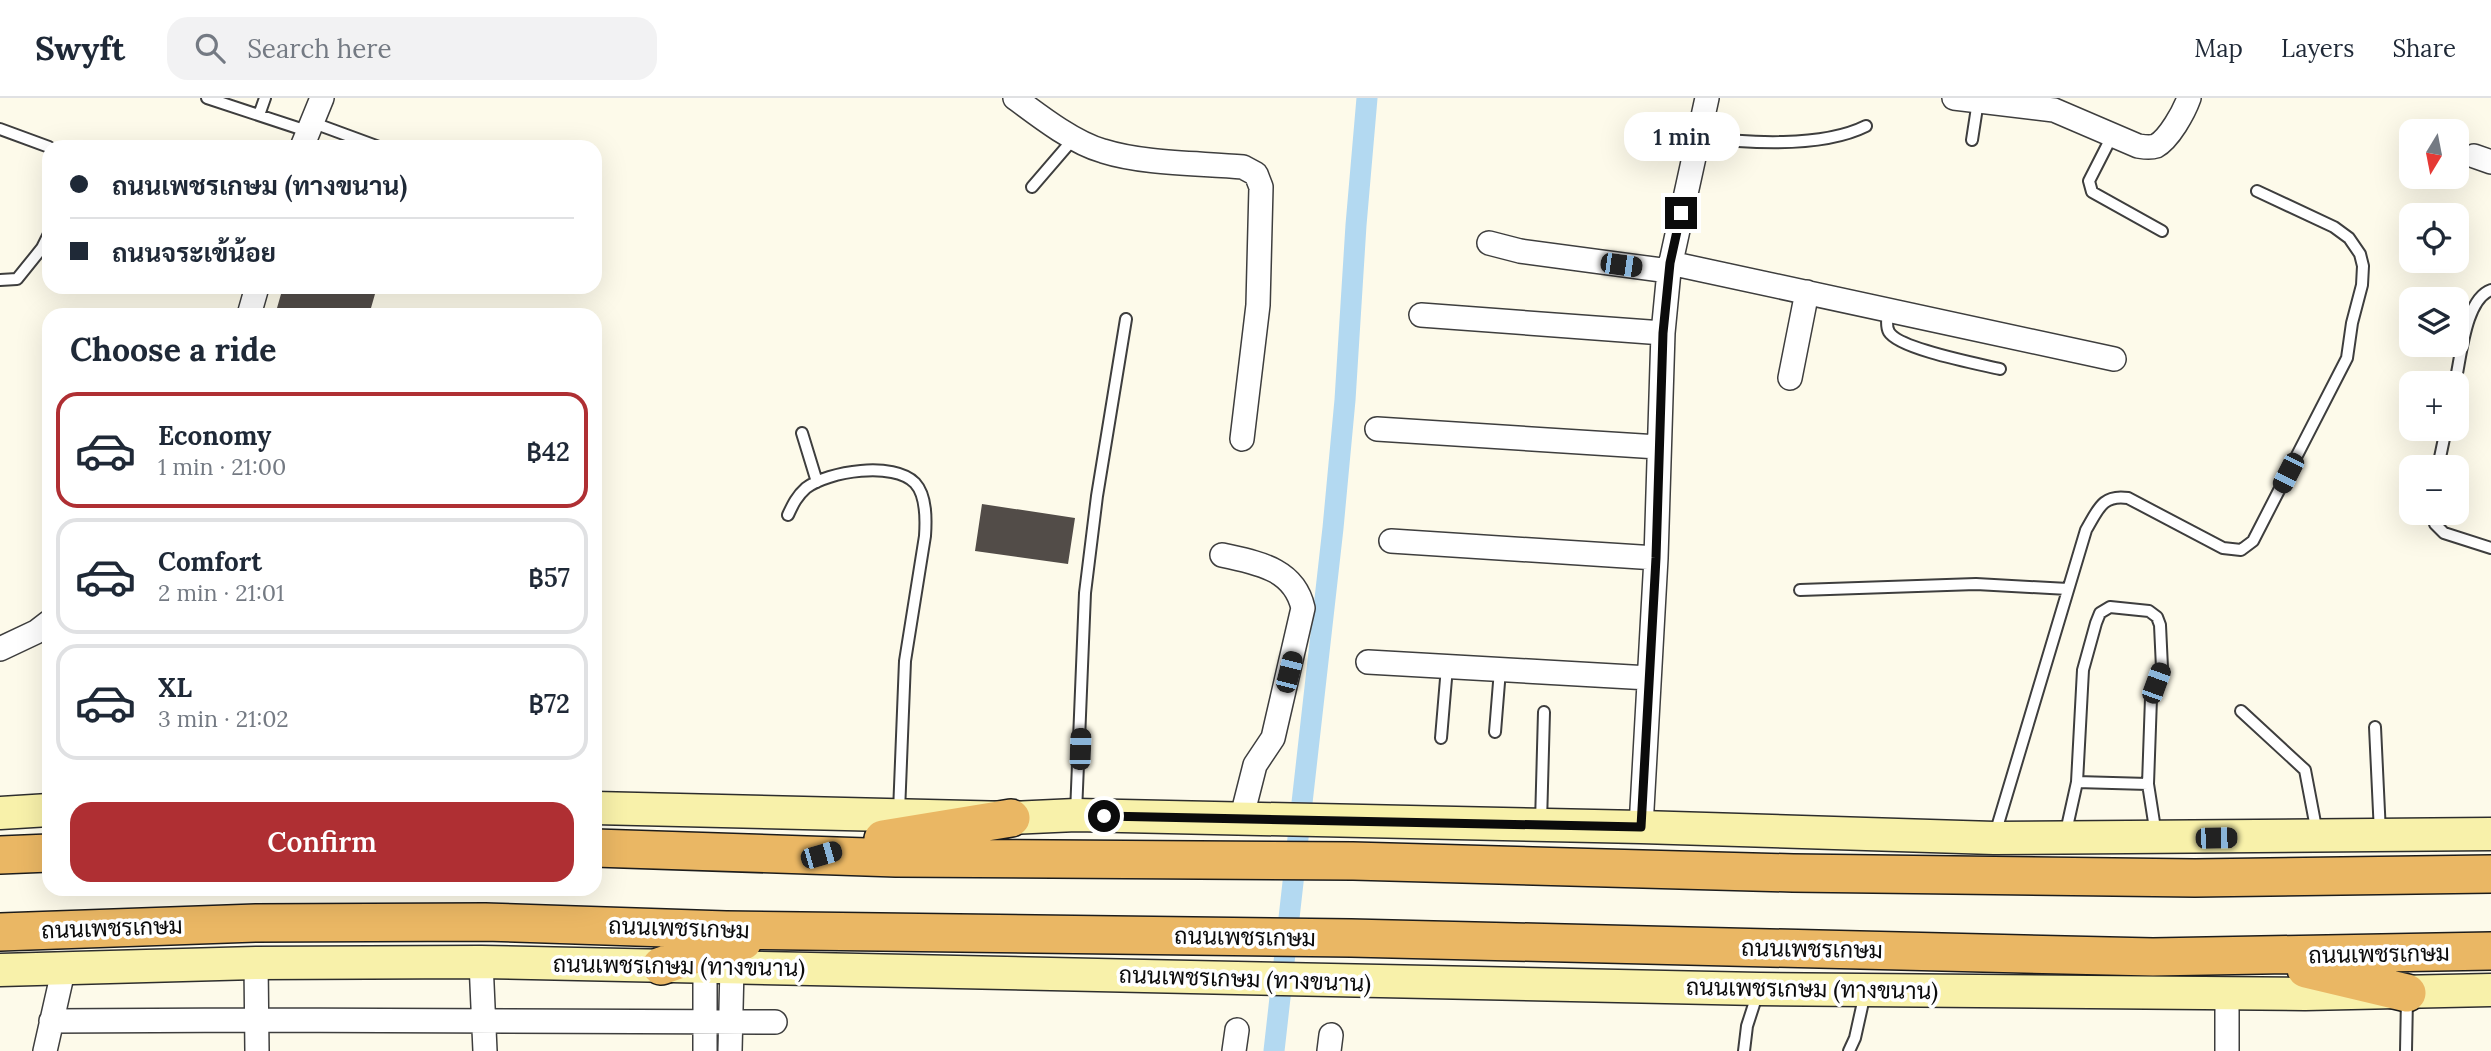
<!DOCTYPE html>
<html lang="en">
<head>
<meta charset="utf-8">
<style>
	:root { --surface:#fff; --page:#f2f2f3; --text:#1f2937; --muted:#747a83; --line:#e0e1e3; --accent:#af2f33 }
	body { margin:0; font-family:Lora,Sarabun,serif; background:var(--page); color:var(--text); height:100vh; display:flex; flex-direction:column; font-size:26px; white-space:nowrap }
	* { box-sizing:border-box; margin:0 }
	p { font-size:23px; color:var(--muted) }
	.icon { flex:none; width:38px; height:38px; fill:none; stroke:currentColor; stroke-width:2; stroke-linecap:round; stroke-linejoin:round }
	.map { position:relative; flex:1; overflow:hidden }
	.drawer { position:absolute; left:42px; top:210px; width:560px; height:588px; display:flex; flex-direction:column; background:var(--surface); border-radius:21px; box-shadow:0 7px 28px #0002 }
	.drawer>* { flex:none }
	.top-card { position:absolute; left:42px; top:42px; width:560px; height:154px; border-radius:21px; box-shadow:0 7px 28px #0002; display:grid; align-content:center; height:154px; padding:0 28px; background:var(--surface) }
	.needle { width:46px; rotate:190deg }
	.controls { position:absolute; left:2399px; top:21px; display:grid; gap:14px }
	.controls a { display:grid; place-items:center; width:70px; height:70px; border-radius:14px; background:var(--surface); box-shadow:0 7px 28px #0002; font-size:35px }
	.end { position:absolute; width:32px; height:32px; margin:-16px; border:9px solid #0b0b0b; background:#fff; box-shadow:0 0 0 4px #fff }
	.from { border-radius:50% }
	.bubble { position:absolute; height:49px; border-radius:21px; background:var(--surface); box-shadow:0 7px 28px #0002; font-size:23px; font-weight:600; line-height:49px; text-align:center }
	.car { position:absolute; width:21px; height:42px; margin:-21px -10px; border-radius:9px; box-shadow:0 0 5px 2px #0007; background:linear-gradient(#222 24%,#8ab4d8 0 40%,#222 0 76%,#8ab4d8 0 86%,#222 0) }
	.top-card b { display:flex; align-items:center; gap:24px; height:66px; font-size:26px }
	.top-card b+b { border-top:2px solid var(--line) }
	.top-card i { width:18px; height:18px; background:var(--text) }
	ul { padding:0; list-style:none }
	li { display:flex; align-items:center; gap:21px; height:116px; margin:0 14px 10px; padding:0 14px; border:4px solid var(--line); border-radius:21px }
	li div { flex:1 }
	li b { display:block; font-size:26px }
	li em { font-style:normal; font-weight:600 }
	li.on { border-color:var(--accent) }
	li>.icon { width:63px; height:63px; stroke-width:1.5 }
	h2 { padding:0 28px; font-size:32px; line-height:84px }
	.button { display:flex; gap:14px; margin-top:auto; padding:14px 28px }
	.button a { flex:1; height:80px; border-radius:21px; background:var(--accent); color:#fff; font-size:28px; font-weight:600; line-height:80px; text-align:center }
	header { display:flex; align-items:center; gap:42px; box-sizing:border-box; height:98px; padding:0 35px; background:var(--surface); border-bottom:2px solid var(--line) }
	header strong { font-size:33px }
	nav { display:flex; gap:38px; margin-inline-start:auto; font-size:24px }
	.search { width:490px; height:63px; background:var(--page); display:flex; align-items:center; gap:18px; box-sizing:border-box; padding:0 24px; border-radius:21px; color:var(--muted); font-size:26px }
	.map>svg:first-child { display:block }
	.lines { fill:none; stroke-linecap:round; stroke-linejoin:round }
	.canal { stroke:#b3d9f1; stroke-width:21 }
	.building { fill:#524c48 }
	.service-casing { stroke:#3e3e3e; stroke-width:14 }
	.minor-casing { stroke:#3e3e3e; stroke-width:26 }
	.secondary-casing { stroke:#2d2d2d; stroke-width:35 }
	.trunk-casing { stroke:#1c1c1c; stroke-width:40 }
	.service { stroke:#fff; stroke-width:10 }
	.minor { stroke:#fff; stroke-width:23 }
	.secondary { stroke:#f8f1aa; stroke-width:32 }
	.trunk { stroke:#eab764; stroke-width:37 }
	.route { stroke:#0b0b0b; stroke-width:9 }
	.labels { text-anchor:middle; stroke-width:7; stroke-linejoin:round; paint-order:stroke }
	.street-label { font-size:23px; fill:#0b0b0b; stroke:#fff }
</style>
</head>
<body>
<header>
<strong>Swyft</strong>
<div class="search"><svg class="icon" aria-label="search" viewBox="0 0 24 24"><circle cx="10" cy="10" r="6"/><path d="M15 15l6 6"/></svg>Search here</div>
<nav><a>Map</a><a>Layers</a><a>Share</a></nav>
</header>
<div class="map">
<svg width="2491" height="953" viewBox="0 0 2491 953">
	<rect width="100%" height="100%" fill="#fdfaea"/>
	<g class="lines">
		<path class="canal" d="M1274 953 1333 430 1345 302 1356 127 1367 0"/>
	</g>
	<path class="building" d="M283 189H377L369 217H275Z
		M982 406 1075 420 1068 466 975 453Z"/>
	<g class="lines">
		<defs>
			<path id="service" d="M207 0 307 33
				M259 17 265 0
				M311 24 379 49
				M0 31 49 49
				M2113 36 2089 83 2092 94 2162 133
				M1698 39C1746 45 1822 50 1866 28
				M1972 42 1978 3
				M1032 89 1075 39
				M0 182 17 181 42 150 49 136
				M1888 212C1888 219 1885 227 1889 234 1899 251 1979 266 2000 271
				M2455 285C2461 260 2465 201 2491 192
				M802 335 817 384
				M2438 369 2446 331
				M2432 415 2435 426 2444 435 2491 450
				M788 417C793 406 797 398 806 390 828 373 894 363 915 385 927 398 926 423 925 438L905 563 899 714
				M1800 492 1976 486 2068 491
				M2241 613 2305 672 2317 735
				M2375 629 2380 735
				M1495 634 1500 572
				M1441 640 1447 569
				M2077 684 2148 686
				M1076 715 1085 495 1097 398 1126 221
				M1541 725 1544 614
				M1995 736 2086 432C2098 412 2102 396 2128 400L2223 450 2241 452 2253 443 2347 260 2352 225 2362 187 2363 168 2360 156 2349 140 2334 129 2257 93
				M2065 738 2077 684 2083 572 2096 525 2100 515 2110 509 2149 513 2157 519 2160 527 2162 570 2151 600 2148 686 2156 737
				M1744 953 1747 928 1758 894
				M1849 953 1855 940 1865 895
				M2406 953 2407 900"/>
			<path id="minor" d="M1015 0C1039 18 1074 45 1103 53 1144 66 1199 65 1243 69L1256 76 1261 89 1258 207 1242 341
				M1954 0 2054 12 2138 48C2145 49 2150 50 2156 48 2169 41 2184 14 2189 0
				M302 49 322 0
				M2474 58 2491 64
				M1489 145 1520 153 1669 173
				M1670 165 2114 261
				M249 217 257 189
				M1421 217 1663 235
				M1790 280 1807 194
				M1377 331 1658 349
				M1391 443 1656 460
				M1222 457C1257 465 1294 470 1303 510L1273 640 1255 667 1241 722
				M0 551 36 534 49 524
				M1368 564 1649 580
				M1641 729 1656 460 1663 235 1669 173 1707 0
				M481 864 485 953
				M256 865 257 953
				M51 923 257 922 775 924
				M45 953 64 869
				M705 953V869
				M730 953 732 869
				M1234 953 1237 932
				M1329 953 1331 937
				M2227 953V895"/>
			<path id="secondary" d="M595 710 1011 720 1076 717 1641 729 1994 740 2491 736
				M0 715 49 712
				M0 872 256 865 481 864 1759 891 2305 896 2491 892"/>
			<path id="trunk" d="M883 741 1011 720
				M595 750 896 760 1353 763 1793 775 2195 780 2491 776
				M0 757 49 755
				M0 834 256 825 485 824 726 832 1351 840 2153 859 2491 853
				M661 868 716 849 743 843
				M2306 871 2407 895"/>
		</defs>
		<use href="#service" class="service-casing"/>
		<use href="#minor" class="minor-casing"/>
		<use href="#secondary" class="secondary-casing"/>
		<use href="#trunk" class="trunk-casing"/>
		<use href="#service" class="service"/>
		<use href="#minor" class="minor"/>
		<use href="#secondary" class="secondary"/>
		<use href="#trunk" class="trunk"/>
	</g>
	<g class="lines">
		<path class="route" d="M1104 718 1641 729 1656 460 1663 235 1670 165 1681 115"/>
	</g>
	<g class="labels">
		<g class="street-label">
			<text transform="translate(112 830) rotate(-2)" y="8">ถนนเพชรเกษม</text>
			<text transform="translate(679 830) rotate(2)" y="8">ถนนเพชรเกษม</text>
			<text transform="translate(1245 839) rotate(1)" y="8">ถนนเพชรเกษม</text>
			<text transform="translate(1812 851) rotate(1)" y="8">ถนนเพชรเกษม</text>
			<text transform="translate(2379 856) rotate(-1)" y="8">ถนนเพชรเกษม</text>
			<text transform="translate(679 868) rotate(1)" y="8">ถนนเพชรเกษม (ทางขนาน)</text>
			<text transform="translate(1245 881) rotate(2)" y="8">ถนนเพชรเกษม (ทางขนาน)</text>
			<text transform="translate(1812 891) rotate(1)" y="8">ถนนเพชรเกษม (ทางขนาน)</text>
		</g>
	</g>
</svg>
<div class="controls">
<a><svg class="needle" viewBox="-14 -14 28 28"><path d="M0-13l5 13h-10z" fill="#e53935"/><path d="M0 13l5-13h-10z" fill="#747a83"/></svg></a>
<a><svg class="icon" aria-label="locate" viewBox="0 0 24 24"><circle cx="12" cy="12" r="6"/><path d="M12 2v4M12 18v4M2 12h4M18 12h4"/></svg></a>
<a><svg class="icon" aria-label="layers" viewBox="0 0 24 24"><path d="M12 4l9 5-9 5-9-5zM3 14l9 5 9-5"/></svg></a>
<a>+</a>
<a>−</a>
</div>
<i class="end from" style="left:1104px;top:718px"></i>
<i class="end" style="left:1681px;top:115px"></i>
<div class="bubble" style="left:1624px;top:14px;width:116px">1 min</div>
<i class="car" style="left:1621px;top:167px;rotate:98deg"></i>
<i class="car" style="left:2288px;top:375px;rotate:207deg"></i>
<i class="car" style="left:1289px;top:574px;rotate:14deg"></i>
<i class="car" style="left:2156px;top:585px;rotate:20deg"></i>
<i class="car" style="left:1080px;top:651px;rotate:2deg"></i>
<i class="car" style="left:2216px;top:740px;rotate:89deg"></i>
<i class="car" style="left:821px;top:757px;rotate:74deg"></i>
<div class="top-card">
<b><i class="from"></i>ถนนเพชรเกษม (ทางขนาน)</b>
<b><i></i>ถนนจระเข้น้อย</b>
</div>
<section class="drawer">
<h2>Choose a ride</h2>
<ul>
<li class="on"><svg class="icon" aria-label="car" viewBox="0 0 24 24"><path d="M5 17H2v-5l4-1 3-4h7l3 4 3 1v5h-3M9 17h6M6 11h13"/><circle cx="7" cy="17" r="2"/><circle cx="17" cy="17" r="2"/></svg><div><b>Economy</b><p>1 min · 21:00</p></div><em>฿42</em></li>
<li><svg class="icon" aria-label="car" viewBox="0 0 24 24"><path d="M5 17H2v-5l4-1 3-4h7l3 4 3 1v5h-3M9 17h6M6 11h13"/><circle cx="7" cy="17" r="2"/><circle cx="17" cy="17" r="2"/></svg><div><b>Comfort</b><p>2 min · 21:01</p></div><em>฿57</em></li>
<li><svg class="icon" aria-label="car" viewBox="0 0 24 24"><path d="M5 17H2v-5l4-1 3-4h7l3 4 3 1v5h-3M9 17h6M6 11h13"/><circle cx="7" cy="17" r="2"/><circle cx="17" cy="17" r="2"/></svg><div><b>XL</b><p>3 min · 21:02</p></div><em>฿72</em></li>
</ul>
<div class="button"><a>Confirm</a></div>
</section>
</div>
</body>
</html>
